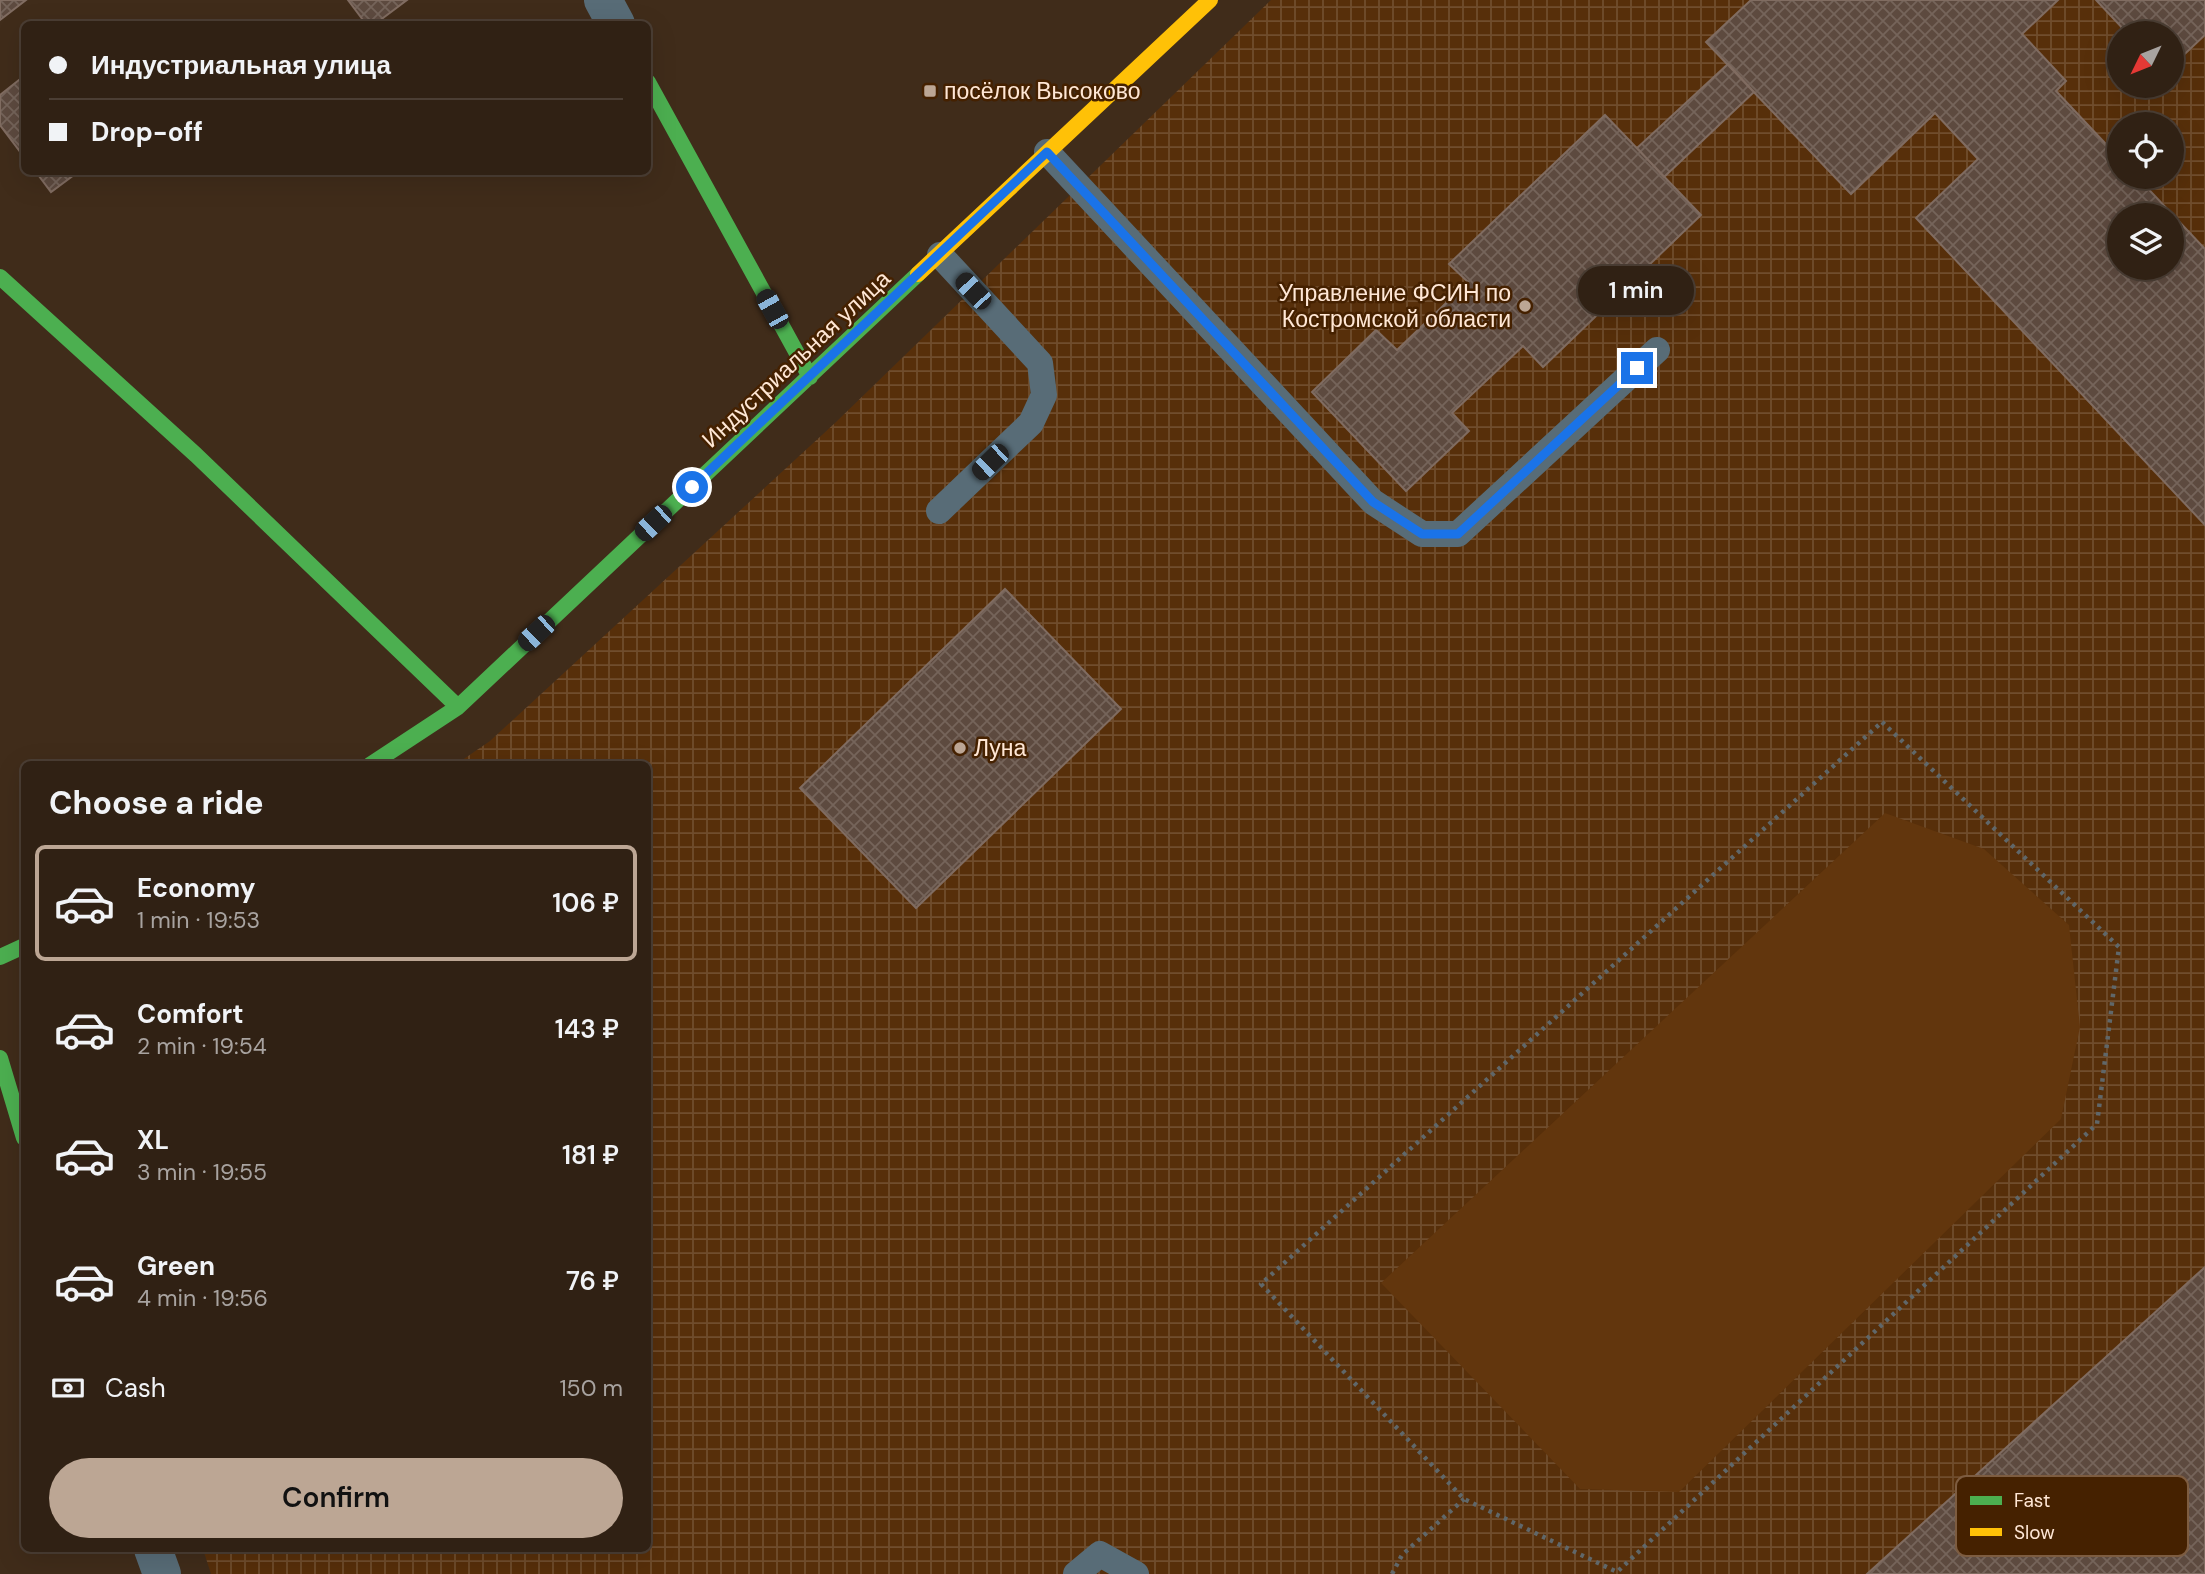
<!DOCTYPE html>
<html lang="en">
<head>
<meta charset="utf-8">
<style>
	:root { --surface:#302114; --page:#3c2e22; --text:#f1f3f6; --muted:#a8a3a0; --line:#4b3e34; --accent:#bca694 }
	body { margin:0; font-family:"DM Sans",sans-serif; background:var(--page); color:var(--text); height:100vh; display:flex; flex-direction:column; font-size:26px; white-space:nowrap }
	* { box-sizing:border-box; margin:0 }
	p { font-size:23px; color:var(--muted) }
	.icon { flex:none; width:38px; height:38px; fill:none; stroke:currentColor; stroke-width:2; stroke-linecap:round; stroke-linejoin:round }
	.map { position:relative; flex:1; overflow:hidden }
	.panel { position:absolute; left:21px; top:761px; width:630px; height:791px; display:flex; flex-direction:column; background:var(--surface); border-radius:10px; box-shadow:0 7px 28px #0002,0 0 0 2px var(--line) }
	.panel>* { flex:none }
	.banner { position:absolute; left:21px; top:21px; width:630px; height:154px; border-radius:10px; box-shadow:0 7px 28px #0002,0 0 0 2px var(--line); display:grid; align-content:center; height:154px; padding:0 28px; background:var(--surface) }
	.needle { width:46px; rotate:227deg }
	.controls { position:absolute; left:2107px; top:21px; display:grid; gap:14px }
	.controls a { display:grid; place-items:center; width:77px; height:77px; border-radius:50%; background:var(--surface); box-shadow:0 7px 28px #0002,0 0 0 2px var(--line); font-size:35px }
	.end { position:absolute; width:32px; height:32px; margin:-16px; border:9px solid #1a73e8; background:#fff; box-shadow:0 0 0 4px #fff }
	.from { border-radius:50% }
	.bubble { position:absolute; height:49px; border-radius:24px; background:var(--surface); box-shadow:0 7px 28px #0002,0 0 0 2px var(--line); font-size:23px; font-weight:600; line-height:49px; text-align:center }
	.car { position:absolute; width:21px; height:42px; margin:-21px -10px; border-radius:9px; box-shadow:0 0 5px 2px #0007; background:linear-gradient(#222 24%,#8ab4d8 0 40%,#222 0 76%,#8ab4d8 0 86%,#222 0) }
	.banner b { display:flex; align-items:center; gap:24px; height:66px; font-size:26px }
	.banner b+b { border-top:2px solid var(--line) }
	.banner i { width:18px; height:18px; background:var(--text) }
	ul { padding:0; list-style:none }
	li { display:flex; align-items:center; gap:21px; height:116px; margin:0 14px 10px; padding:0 14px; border:4px solid transparent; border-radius:10px }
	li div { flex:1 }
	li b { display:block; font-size:26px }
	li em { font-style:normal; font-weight:600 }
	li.current { border-color:var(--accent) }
	li>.icon { width:63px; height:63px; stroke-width:1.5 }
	h2 { padding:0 28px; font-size:32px; line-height:84px }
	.pay { display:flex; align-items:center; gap:18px; height:77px; padding:0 28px; font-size:26px }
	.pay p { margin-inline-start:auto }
	.cta { display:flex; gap:14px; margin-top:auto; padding:14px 28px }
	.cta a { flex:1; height:80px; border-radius:42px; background:var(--accent); color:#111; font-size:28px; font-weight:600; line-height:80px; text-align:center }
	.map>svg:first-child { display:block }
	.industrial { fill:url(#industrial-grid); fill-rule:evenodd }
	.grass { fill:#62360d }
	.building { fill:url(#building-cross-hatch); stroke:#806c61; stroke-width:2; fill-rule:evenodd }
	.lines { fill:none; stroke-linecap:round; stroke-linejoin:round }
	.path { stroke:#606769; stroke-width:4.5; stroke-dasharray:3.5 5; stroke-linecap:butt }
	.lane { stroke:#586c77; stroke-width:26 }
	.street { stroke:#586c77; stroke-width:38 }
	.fast { stroke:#4caf50; stroke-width:16 }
	.slow { stroke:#ffc107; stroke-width:16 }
	.route { stroke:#1a73e8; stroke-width:9 }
	.poi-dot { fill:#bca694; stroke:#452100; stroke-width:2.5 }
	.labels { text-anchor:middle; stroke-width:5; stroke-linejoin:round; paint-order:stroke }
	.poi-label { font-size:23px; fill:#ffe7d5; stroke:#452100; text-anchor:start }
	.street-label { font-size:23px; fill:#ffe7d5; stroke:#452100 }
	.key { fill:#452100; stroke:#7d5c40; stroke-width:2 }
	.key-label { font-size:19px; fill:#ffe7d5 }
</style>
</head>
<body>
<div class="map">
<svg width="2205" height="1574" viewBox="0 0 2205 1574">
	<defs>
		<pattern id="industrial-grid" width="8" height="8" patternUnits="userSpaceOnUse" patternTransform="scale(1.75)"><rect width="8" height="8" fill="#572f0a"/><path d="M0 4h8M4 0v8" fill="none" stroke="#704d2d"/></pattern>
		<pattern id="building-cross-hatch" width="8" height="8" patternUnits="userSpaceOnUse" patternTransform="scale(1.75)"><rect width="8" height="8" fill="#5d4a3f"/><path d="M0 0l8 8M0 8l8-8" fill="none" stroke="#75645a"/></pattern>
	</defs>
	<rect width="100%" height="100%" fill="#402c1a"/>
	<path class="industrial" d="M1271 0H2205V1574H211L203 1549H648V765H455L490 741 835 423ZM2119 33H2172V86H2119ZM2119 124H2172V177H2119ZM2119 215H2172V268H2119Z"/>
	<path class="grass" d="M1885 813 1984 849 2069 925 2080 1027 2061 1119 1679 1492 1580 1489 1381 1283Z"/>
	<path class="building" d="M0 0H26L0 20Z
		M348 0H407L375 24H366Z
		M1751 0H2058L2022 34 2066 81 2056 91 2119 158V177H2137L2205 249V525L1916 218 1978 159 1935 113 1851 194 1706 42ZM2119 215H2172V268H2119Z
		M2096 0H2205V35L2172 66V33H2127Z
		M1728 64 1754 92 1664 177 1637 148Z
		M24 76V157L0 125V95Z
		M1605 115 1701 215 1543 367 1523 346 1452 413 1469 431 1406 491 1312 392 1376 330 1397 350 1468 282 1449 264Z
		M36 172H78L51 192Z
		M1005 589 1121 709 916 908 800 788Z
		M2205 1267V1574H1867Z"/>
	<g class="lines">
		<path class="path" d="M1882 722 2119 947 2097 1124 1617 1572 1464 1499 1261 1284Z
			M1392 1574 1402 1555 1464 1499"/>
		<path class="lane" d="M1047 152 1373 502 1422 534H1458L1657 350
			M939 511 1031 423 1044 395 1040 363 940 255
			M1076 1574 1100 1554 1136 1574"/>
		<path class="street" d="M603 0 616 24
			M153 1549 162 1574"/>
		<path class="fast" d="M648 82 810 377
			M0 277 196 455 458 707
			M370 765 458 707 918 274
			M0 957 24 946
			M0 1058 24 1138"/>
		<path class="slow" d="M918 274 1210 0"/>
	</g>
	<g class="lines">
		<path class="route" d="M692 487 1047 152 1373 502 1422 534H1458L1637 368"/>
	</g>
	<g class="poi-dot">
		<rect x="923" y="84" width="14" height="14" rx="3.5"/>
		<circle cx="1525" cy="306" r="7"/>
		<circle cx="960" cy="748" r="7"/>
	</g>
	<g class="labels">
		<g class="poi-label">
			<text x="944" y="99">посёлок Высоково</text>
			<text x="1511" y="301" text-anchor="end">Управление ФСИН по<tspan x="1511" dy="26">Костромской области</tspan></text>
			<text x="974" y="756">Луна</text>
		</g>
		<g class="street-label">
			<text transform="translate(796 359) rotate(-43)" y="8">Индустриальная улица</text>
		</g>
	</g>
	<rect x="1956" y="1476" width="232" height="80" rx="10" class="key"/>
	<rect x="1970" y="1496" width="32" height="9" fill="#4caf50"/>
	<rect x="1970" y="1528" width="32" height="8" fill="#ffc107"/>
	<g class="key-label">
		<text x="2014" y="1507">Fast</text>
		<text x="2014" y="1539">Slow</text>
	</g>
</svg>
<div class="controls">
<a><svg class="needle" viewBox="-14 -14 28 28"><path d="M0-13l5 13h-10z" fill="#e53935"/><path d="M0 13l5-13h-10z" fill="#a8a3a0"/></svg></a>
<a><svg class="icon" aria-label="locate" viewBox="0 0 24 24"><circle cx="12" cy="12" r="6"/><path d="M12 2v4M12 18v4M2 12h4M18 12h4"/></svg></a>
<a><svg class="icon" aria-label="layers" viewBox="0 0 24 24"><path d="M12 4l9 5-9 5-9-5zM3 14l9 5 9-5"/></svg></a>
</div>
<i class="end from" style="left:692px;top:487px"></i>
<i class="end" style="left:1637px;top:368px"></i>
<div class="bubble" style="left:1578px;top:266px;width:116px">1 min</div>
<i class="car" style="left:973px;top:291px;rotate:317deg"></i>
<i class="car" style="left:772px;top:309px;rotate:331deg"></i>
<i class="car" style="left:990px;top:462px;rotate:226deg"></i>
<i class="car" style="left:653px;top:523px;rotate:227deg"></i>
<i class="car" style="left:536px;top:633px;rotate:227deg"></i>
<div class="banner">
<b><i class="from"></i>Индустриальная улица</b>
<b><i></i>Drop-off</b>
</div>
<section class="panel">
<h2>Choose a ride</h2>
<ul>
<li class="current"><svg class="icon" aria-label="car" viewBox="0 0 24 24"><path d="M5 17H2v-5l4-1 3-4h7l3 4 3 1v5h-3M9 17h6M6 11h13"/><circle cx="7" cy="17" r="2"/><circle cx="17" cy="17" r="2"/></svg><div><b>Economy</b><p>1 min · 19:53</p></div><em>106 ₽</em></li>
<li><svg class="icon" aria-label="car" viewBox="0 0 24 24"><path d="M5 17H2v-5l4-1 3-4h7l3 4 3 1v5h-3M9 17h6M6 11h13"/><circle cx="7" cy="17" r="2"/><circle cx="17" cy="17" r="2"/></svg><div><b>Comfort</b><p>2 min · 19:54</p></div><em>143 ₽</em></li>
<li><svg class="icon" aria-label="car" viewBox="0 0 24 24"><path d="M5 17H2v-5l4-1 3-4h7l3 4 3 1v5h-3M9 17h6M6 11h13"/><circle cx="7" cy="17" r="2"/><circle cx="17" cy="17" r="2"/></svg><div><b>XL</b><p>3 min · 19:55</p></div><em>181 ₽</em></li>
<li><svg class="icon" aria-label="car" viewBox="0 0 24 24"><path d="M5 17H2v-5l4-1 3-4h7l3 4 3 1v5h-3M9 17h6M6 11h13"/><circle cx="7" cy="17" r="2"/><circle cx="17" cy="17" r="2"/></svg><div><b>Green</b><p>4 min · 19:56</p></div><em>76 ₽</em></li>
</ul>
<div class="pay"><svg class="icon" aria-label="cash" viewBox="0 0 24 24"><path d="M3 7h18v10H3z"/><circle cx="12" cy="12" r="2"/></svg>Cash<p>150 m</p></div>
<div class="cta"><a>Confirm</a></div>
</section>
</div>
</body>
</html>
